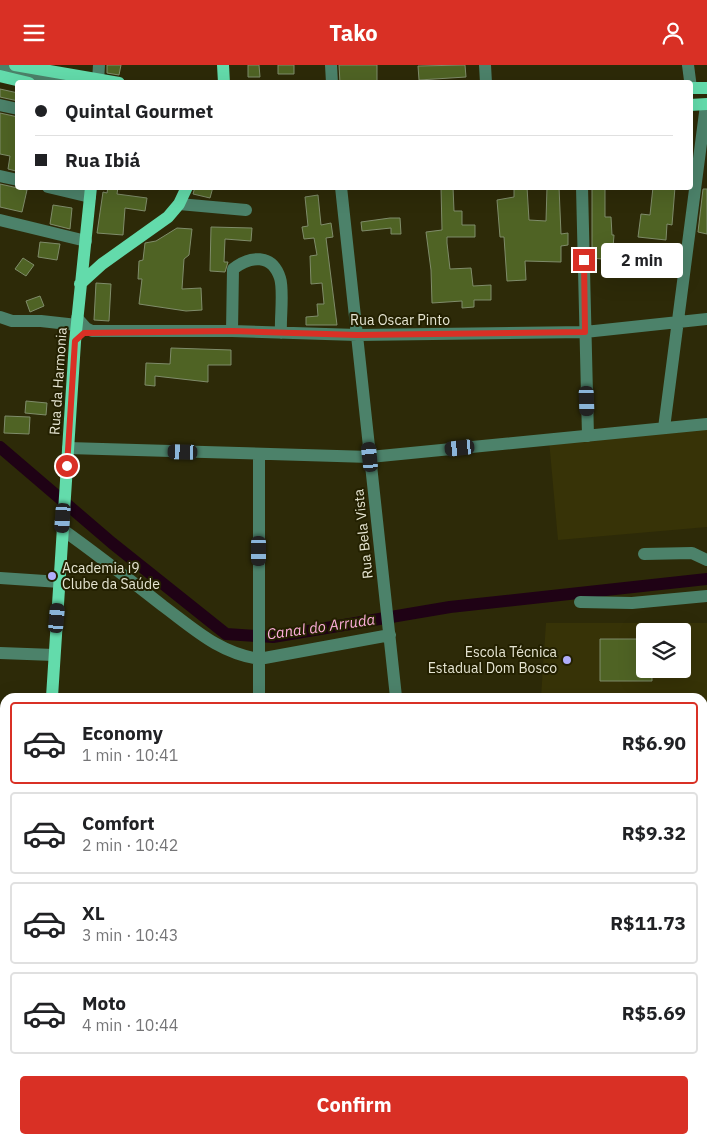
<!DOCTYPE html>
<html lang="en">
<head>
<meta charset="utf-8">
<style>
	:root { --surface:#fff; --page:#f6f6f6; --text:#202124; --muted:#757577; --line:#e0e0e0; --accent:#d93025 }
	body { margin:0; font-family:"IBM Plex Sans",sans-serif; background:var(--page); color:var(--text); height:100vh; display:flex; flex-direction:column; font-size:19px; white-space:nowrap }
	* { box-sizing:border-box; margin:0 }
	p { font-size:16px; color:var(--muted) }
	.icon { flex:none; width:28px; height:28px; fill:none; stroke:currentColor; stroke-width:2; stroke-linecap:round; stroke-linejoin:round }
	.map { position:relative; flex:1; overflow:hidden }
	.details { position:absolute; left:0px; top:628px; width:708px; height:451px; display:flex; flex-direction:column; background:var(--surface); border-radius:15px 15px 0 0; box-shadow:0 5px 20px #0002 }
	.details>* { flex:none }
	.guide { position:absolute; left:15px; top:15px; width:678px; height:110px; border-radius:5px; box-shadow:0 5px 20px #0002; display:grid; align-content:center; height:110px; padding:0 20px; background:var(--surface) }
	.fabs { position:absolute; left:636px; top:558px; display:grid; gap:10px }
	.fabs a { display:grid; place-items:center; width:55px; height:55px; border-radius:5px; background:var(--surface); box-shadow:0 5px 20px #0002; font-size:25px }
	.end { position:absolute; width:22px; height:22px; margin:-11px; border:6px solid #d93025; background:#fff; box-shadow:0 0 0 2px #fff }
	.from { border-radius:50% }
	.bubble { position:absolute; height:35px; border-radius:5px; background:var(--surface); box-shadow:0 5px 20px #0002; font-size:16px; font-weight:800; line-height:35px; text-align:center }
	.car { position:absolute; width:15px; height:30px; margin:-15px -8px; border-radius:6px; box-shadow:0 0 4px 1px #0007; background:linear-gradient(#222 24%,#8ab4d8 0 40%,#222 0 76%,#8ab4d8 0 86%,#222 0) }
	.guide b { display:flex; align-items:center; gap:18px; height:48px; font-size:19px }
	.guide b+b { border-top:1px solid var(--line) }
	.guide i { width:12px; height:12px; background:var(--text) }
	ul { padding:9px 0 0; list-style:none }
	li { display:flex; align-items:center; gap:15px; height:82px; margin:0 10px 8px; padding:0 10px; border:2px solid var(--line); border-radius:5px }
	li div { flex:1 }
	li b { display:block; font-size:19px }
	li em { font-style:normal; font-weight:800 }
	li.current { border-color:var(--accent) }
	li>.icon { width:45px; height:45px; stroke-width:1.5 }
	.button { display:flex; gap:10px; margin-top:auto; padding:10px 20px }
	.button a { flex:1; height:58px; border-radius:5px; background:var(--accent); color:#fff; font-size:20px; font-weight:800; line-height:58px; text-align:center }
	header { display:flex; justify-content:space-between; align-items:center; height:65px; padding:0 20px; background:var(--accent); color:#fff; font-size:22px; font-weight:800 }
	.map>svg:first-child { display:block }
	.built { fill:#373307; fill-rule:evenodd }
	.green { fill:#783c20 }
	.lines { fill:none; stroke-linecap:round; stroke-linejoin:round }
	.canal { stroke:#1f0215; stroke-width:12 }
	.building { fill:#4f6324; stroke:#7f8c6a }
	.minor { stroke:#4c826a; stroke-width:12 }
	.major { stroke:#63dbab; stroke-width:12 }
	.route { stroke:#d93025; stroke-width:6 }
	.poi-dot { fill:#b0aefa; stroke:#232000; stroke-width:2 }
	.labels { text-anchor:middle; stroke-width:4; stroke-linejoin:round; paint-order:stroke }
	.street-label { font-size:14px; fill:#e6e5d2; stroke:#232000 }
	.poi-label { font-size:14px; fill:#e6e5d2; stroke:#232000; text-anchor:start }
	.water-label { font-size:15px; font-style:italic; fill:#feaedb; stroke:#232000 }
</style>
</head>
<body>
<header><svg class="icon" aria-label="menu" viewBox="0 0 24 24"><path d="M4 6h16M4 12h16M4 18h16"/></svg>Tako<svg class="icon" aria-label="person" viewBox="0 0 24 24"><circle cx="12" cy="8" r="4"/><path d="M4 21q1-7 8-7t8 7"/></svg></header>
<div class="map">
<svg width="707" height="1078" viewBox="0 0 707 1078">
	<rect width="100%" height="100%" fill="#2d2a08"/>
	<path class="built" d="M707 359V462L558 475 549 375Z
		M546 558H707V765H702V632H541ZM645 566H682V604H645Z"/>
	<path class="green" d="M311 1074H544L542 1078H310Z"/>
	<g class="lines">
		<path class="canal" d="M0 382 112 478 226 569 273 572 450 542 707 514"/>
	</g>
	<path class="building" d="M107 0H121L119 10 107 8Z
		M248 0H259L260 12H248Z
		M278 0H294V9H278Z
		M339 0H377V18H340Z
		M465 0 466 12 419 15 418 1Z
		M0 24 18 28V36L0 32Z
		M0 48 18 52 16 106 8 104 10 91 0 89Z
		M0 119 27 125 22 147 0 142Z
		M108 122H118L117 129 147 133 145 146 125 143 123 170 97 168 103 127 107 128Z
		M195 122H213L210 133 193 129Z
		M441 122H453L454 146H462V160H475V172H447V178L450 204 471 203 473 221 491 220V235H474V242L462 243V236L432 238 431 205 426 167 442 165Z
		M514 122H527L529 155 546 156 547 122H559L561 169 568 168V180L561 181V197L525 196 526 215 507 216 504 172H500L497 135 514 132Z
		M592 122H605V152H611L612 170H614L612 195 592 193Z
		M653 122H675L672 160 667 159 666 175 638 172 641 149 650 150Z
		M703 124H707V169L698 167Z
		M318 130 321 160 331 158 333 172 326 173 337 260H306V252L318 251 317 239H324L322 218 311 219 310 191 317 190 314 173 304 174 302 162 308 161 305 132Z
		M53 140 72 143 70 164 50 159Z
		M390 153H400L401 169H391V163L362 166 361 157Z
		M211 162 252 163 251 176 225 174 224 197H228L225 207 210 206Z
		M177 163 192 164 189 190 184 194 182 224 201 223 202 245 186 246 139 239 142 214H138L139 196 143 195 145 178 156 176Z
		M40 177 60 179 57 195 38 192Z
		M23 193 34 200 26 211 15 204Z
		M96 218 111 219 109 256 94 255Z
		M40 231 44 241 30 247 26 236Z
		M171 283 231 285V300H208V317L155 311V321L145 320 146 298 170 299Z
		M26 336 47 338 46 350 25 348Z
		M5 351 30 352 29 369 4 368Z
		M600 574H645V604H652V616H600Z"/>
	<g class="lines">
		<path class="minor" d="M331 0 332 18
			M485 0 486 18
			M688 0 691 23
			M0 2 69 18
			M98 16 99 0
			M0 40 18 44
			M0 111 18 115
			M48 122 90 132
			M341 122 396 632
			M582 122 588 371
			M179 139 246 145
			M0 155 86 176
			M0 252 12 256H41L77 260
			M77 253 86 263 92 266H232L357 270 585 267 707 254
			M232 266 233 204C250 191 272 188 280 213 284 225 280 254 281 268
			M664 363 706 40
			M68 383 370 392 707 359
			M63 465C97 489 130 515 163 541 194 564 219 588 259 594L390 570
			M644 489 692 488 707 495
			M0 513 60 517
			M580 537 632 538 707 531
			M0 588 54 590
			M259 632V390
			M0 1049 5 1050
			M163 1074 191 1078
			M203 1078V1074
			M706 1078 707 1077"/>
		<path class="major" d="M15 0 119 18
			M223 0 224 18
			M0 11 29 18
			M690 23H707
			M690 40 707 39
			M80 219 102 199 168 152 179 139 187 122
			M52 632 75 277 91 122
			M0 766H5
			M702 776H707
			M28 1078V1074"/>
	</g>
	<g class="lines">
		<path class="route" d="M67 401 75 276 84 268 232 266 357 270 585 267 584 195"/>
	</g>
	<g class="poi-dot">
		<circle cx="52" cy="511" r="5"/>
		<circle cx="567" cy="595" r="5"/>
	</g>
	<g class="labels">
		<g class="street-label">
			<text x="400" y="260">Rua Oscar Pinto</text>
			<text transform="translate(58 316) rotate(-86)" y="5">Rua da Harmonia</text>
			<text transform="translate(363 469) rotate(-96)" y="5">Rua Bela Vista</text>
		</g>
		<g class="poi-label">
			<text x="62" y="508">Academia i9<tspan x="62" dy="16">Clube da Saúde</tspan></text>
			<text x="557" y="592" text-anchor="end">Escola Técnica<tspan x="557" dy="16">Estadual Dom Bosco</tspan></text>
		</g>
		<g class="water-label">
			<text transform="translate(321 562) rotate(-8)" y="5">Canal do Arruda</text>
		</g>
	</g>
</svg>
<div class="fabs">
<a><svg class="icon" aria-label="layers" viewBox="0 0 24 24"><path d="M12 4l9 5-9 5-9-5zM3 14l9 5 9-5"/></svg></a>
</div>
<i class="end from" style="left:67px;top:401px"></i>
<i class="end" style="left:584px;top:195px"></i>
<div class="bubble" style="left:601px;top:178px;width:82px">2 min</div>
<i class="car" style="left:587px;top:336px;rotate:178deg"></i>
<i class="car" style="left:460px;top:383px;rotate:264deg"></i>
<i class="car" style="left:183px;top:387px;rotate:272deg"></i>
<i class="car" style="left:370px;top:392px;rotate:354deg"></i>
<i class="car" style="left:63px;top:453px;rotate:184deg"></i>
<i class="car" style="left:259px;top:486px;rotate:180deg"></i>
<i class="car" style="left:57px;top:553px;rotate:5deg"></i>
<div class="guide">
<b><i class="from"></i>Quintal Gourmet</b>
<b><i></i>Rua Ibiá</b>
</div>
<section class="details">
<ul>
<li class="current"><svg class="icon" aria-label="car" viewBox="0 0 24 24"><path d="M5 17H2v-5l4-1 3-4h7l3 4 3 1v5h-3M9 17h6M6 11h13"/><circle cx="7" cy="17" r="2"/><circle cx="17" cy="17" r="2"/></svg><div><b>Economy</b><p>1 min · 10:41</p></div><em>R$6.90</em></li>
<li><svg class="icon" aria-label="car" viewBox="0 0 24 24"><path d="M5 17H2v-5l4-1 3-4h7l3 4 3 1v5h-3M9 17h6M6 11h13"/><circle cx="7" cy="17" r="2"/><circle cx="17" cy="17" r="2"/></svg><div><b>Comfort</b><p>2 min · 10:42</p></div><em>R$9.32</em></li>
<li><svg class="icon" aria-label="car" viewBox="0 0 24 24"><path d="M5 17H2v-5l4-1 3-4h7l3 4 3 1v5h-3M9 17h6M6 11h13"/><circle cx="7" cy="17" r="2"/><circle cx="17" cy="17" r="2"/></svg><div><b>XL</b><p>3 min · 10:43</p></div><em>R$11.73</em></li>
<li><svg class="icon" aria-label="car" viewBox="0 0 24 24"><path d="M5 17H2v-5l4-1 3-4h7l3 4 3 1v5h-3M9 17h6M6 11h13"/><circle cx="7" cy="17" r="2"/><circle cx="17" cy="17" r="2"/></svg><div><b>Moto</b><p>4 min · 10:44</p></div><em>R$5.69</em></li>
</ul>
<div class="button"><a>Confirm</a></div>
</section>
</div>
</body>
</html>
